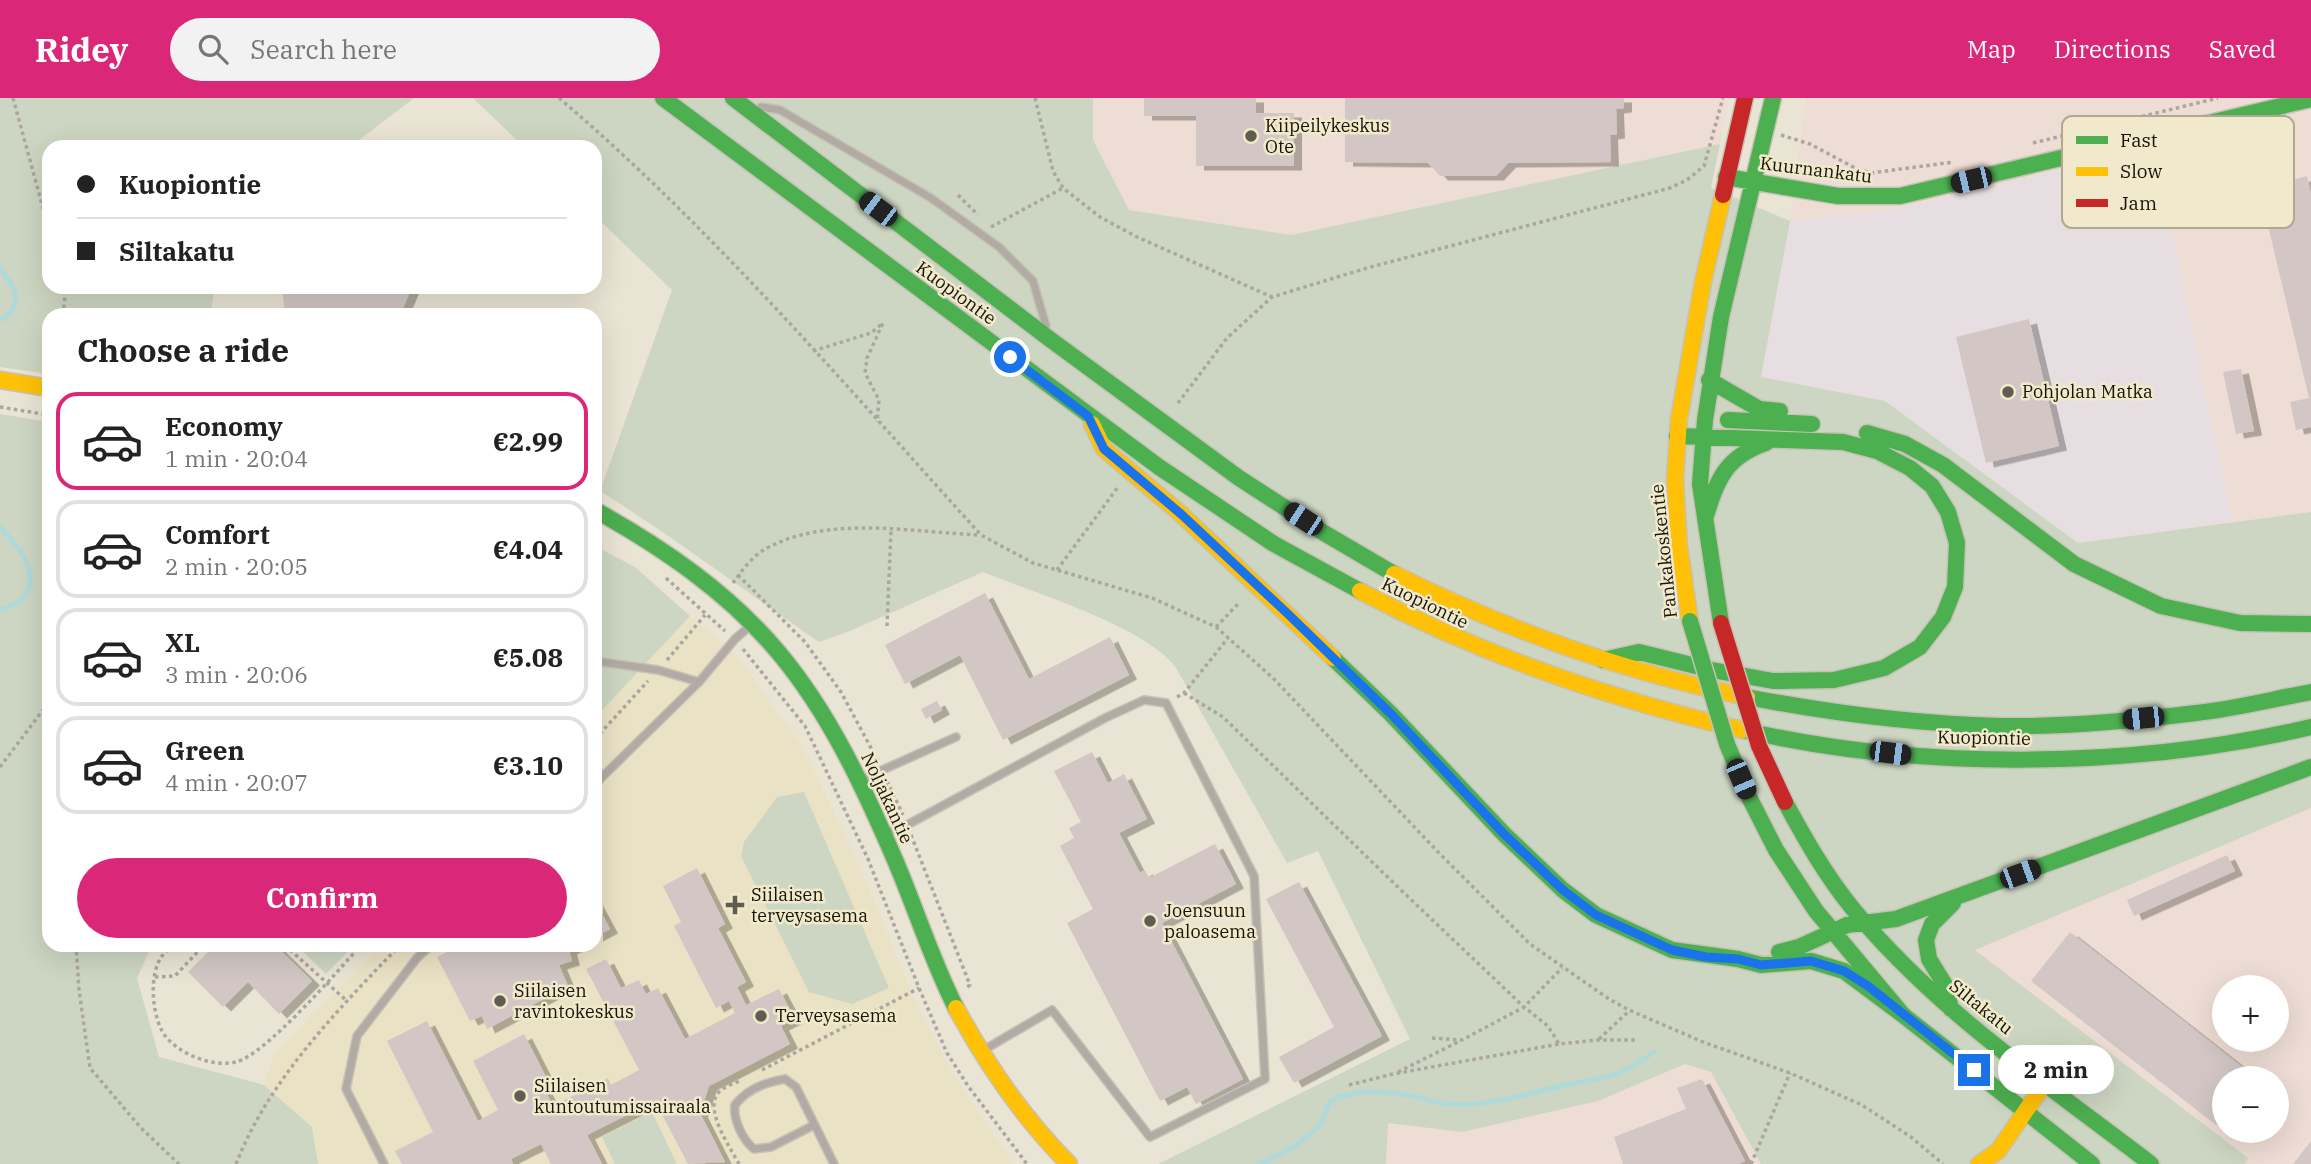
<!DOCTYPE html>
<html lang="en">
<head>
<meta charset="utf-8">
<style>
	:root { --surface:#fff; --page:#f2f2f2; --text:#222; --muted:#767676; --line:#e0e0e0; --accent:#db2777 }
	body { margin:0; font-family:"IBM Plex Serif",serif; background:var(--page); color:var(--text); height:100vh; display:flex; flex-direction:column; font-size:26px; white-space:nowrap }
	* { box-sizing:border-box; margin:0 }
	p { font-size:23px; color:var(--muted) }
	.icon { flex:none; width:38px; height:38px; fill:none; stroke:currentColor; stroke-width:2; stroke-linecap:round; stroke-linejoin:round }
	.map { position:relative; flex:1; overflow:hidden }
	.drawer { position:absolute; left:42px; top:210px; width:560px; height:644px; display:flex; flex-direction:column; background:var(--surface); border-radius:21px; box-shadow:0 7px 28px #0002 }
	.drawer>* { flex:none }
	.top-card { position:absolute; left:42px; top:42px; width:560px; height:154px; border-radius:21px; box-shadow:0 7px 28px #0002; display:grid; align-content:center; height:154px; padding:0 35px; background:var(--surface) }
	.buttons { position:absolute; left:2212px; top:877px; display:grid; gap:14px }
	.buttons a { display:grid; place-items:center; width:77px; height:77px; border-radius:50%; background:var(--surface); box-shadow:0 7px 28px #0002; font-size:35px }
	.end { position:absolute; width:32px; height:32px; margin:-16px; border:9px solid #1a73e8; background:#fff; box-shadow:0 0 0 4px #fff }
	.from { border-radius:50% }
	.bubble { position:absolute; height:49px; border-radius:24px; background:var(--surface); box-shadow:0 7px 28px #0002; font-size:23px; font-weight:700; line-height:49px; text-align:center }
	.car { position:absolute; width:21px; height:42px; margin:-21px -10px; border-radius:9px; box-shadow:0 0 5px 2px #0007; background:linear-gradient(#222 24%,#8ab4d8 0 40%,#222 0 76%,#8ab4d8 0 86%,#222 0) }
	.top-card b { display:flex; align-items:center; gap:24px; height:66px; font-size:26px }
	.top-card b+b { border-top:2px solid var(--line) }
	.top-card i { width:18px; height:18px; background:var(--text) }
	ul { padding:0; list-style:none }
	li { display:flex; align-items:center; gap:21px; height:98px; margin:0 14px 10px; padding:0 21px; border:4px solid var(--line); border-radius:21px }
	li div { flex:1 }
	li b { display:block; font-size:26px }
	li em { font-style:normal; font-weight:700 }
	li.current { border-color:var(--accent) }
	li>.icon { width:63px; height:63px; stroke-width:1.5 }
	h2 { padding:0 35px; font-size:32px; line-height:84px }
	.action { display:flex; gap:14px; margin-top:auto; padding:14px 35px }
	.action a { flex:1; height:80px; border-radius:42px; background:var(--accent); color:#fff; font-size:28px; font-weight:700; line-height:80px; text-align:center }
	header { display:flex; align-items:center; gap:42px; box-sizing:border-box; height:98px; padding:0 35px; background:var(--accent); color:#fff }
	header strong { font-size:33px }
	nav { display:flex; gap:38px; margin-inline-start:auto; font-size:24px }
	.search { width:490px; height:63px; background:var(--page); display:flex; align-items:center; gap:18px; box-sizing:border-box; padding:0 24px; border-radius:38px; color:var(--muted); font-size:26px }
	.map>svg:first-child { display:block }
	.commercial { fill:#eeddd4; fill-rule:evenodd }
	.industrial { fill:#e7dee2 }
	.built { fill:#eae2c5 }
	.green { fill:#cdd6c2 }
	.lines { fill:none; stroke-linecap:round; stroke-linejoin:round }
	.stream { stroke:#b0d9d9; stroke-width:5 }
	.building { fill:#d2c7c5; filter:url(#shadow) }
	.lane-casing { stroke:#c6c2b4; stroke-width:10 }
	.fast-casing { stroke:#c6c2b4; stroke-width:19 }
	.slow-casing { stroke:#c6c2b4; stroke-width:19 }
	.jam-casing { stroke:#c6c2b4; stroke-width:19 }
	.path { stroke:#aba69f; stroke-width:3.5; stroke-dasharray:3.5 3.5; stroke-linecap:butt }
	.lane { stroke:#b2aba5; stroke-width:7 }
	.fast { stroke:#4caf50; stroke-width:16 }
	.slow { stroke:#ffc107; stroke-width:16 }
	.jam { stroke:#c62828; stroke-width:16 }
	.fast-bridge-casing { stroke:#c6c2b4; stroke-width:19; stroke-linecap:butt }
	.jam-bridge-casing { stroke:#c6c2b4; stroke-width:19; stroke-linecap:butt }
	.fast-bridge { stroke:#4caf50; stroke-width:16 }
	.jam-bridge { stroke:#c62828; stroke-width:16 }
	.route { stroke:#1a73e8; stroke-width:9 }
	.poi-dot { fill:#605d50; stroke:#f1e9cb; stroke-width:2.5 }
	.labels { text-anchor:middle; stroke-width:5; stroke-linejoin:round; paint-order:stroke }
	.poi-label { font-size:18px; fill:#171409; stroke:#f1e9cb; text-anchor:start }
	.street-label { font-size:18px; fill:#171409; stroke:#f1e9cb }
	.key { fill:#f1e9cb; stroke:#b0a991; stroke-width:2 }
	.key-label { font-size:19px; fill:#171409 }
</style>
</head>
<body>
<header>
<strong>Ridey</strong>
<div class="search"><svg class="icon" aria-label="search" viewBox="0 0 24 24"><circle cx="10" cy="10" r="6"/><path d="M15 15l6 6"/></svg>Search here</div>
<nav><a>Map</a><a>Directions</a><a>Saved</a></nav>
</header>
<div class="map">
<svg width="2311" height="1066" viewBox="0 0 2311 1066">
	<defs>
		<filter id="shadow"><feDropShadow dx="8" dy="4.5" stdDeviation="0" flood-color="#0004"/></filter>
	</defs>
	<rect width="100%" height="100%" fill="#e9e4d3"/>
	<path class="commercial" d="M1093 0H1729L1720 46 1291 137 1129 112 1093 42Z
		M1806 0H2311V414L2233 424 2154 49 1890 113 1790 123Z
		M2311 710V1066H2245L2248 1060 1975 852ZM2224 889H2277V942H2224ZM2224 980H2277V1032H2224Z
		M1685 966 1711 974 1761 1066H1386L1388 1025 1462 1034 1598 1003Z"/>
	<path class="industrial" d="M2154 49 2233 424 2078 445 1885 303 1760 279 1790 123 1890 113Z"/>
	<path class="built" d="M690 518 737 558 803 650 859 767 911 894 935 942 954 977 1013 1066H318L312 1029 264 987 274 957 380 847H595V620Z"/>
	<path class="green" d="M0 0H414L350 49H49V189H215L210 217H49V276L0 269Z
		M473 0H1093V42L1129 112 1291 137 1720 46 1711 90 1790 123 1761 279 1885 303 2078 445 2311 414V710L1975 852 2248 1060 2245 1066H1761L1711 974 1685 966 1598 1003 1462 1034 1388 1025 1386 1066H1158L1410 941 1318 753 1287 765 1175 568C1142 527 1034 495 983 474L850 533 819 544C746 494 675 440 600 393L672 192 595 118V49H524Z
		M0 316 49 324V847H152L137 880 159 959 264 987 312 1029 318 1066H0Z
		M595 448 635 469 690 518 595 620Z
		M804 694 889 890 852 906 809 894 741 758 744 744 777 699Z
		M296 847H354L326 876Z
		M652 1014 677 1066H615L602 1039Z"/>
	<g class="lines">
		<path class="stream" d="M0 170C14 189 27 206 0 222
			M0 429C27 456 52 496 0 512
			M1259 1066C1283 1055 1297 1049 1317 1030 1331 1016 1318 1003 1347 997 1366 992 1393 994 1412 998 1424 1000 1436 1005 1448 1006 1484 1010 1534 994 1570 986 1585 983 1602 981 1617 976 1630 970 1642 962 1654 954"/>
	</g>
	<path class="building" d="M1144 0H1256V15H1294V68H1196V18H1144Z
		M1345 0H1624V10L1616 11 1617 36 1610 37 1611 64 1508 65 1496 78H1440L1428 65 1345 64Z
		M2307 78 2311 96V329L2296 332 2290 304 2309 300 2259 90Z
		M282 189H412L400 217H285Z
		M2029 221 2059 348 1986 365 1956 239Z
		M2241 271 2254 333 2236 336 2223 274Z
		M985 495 1029 581 1110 539 1129 577 1003 642 960 557 905 586 885 547Z
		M937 603 942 612 926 621 921 611Z
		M1092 654 1108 685 1124 676 1147 721 1119 735 1140 775 1145 772 1149 780 1215 746 1236 786 1162 825 1243 981 1196 1006 1187 989 1160 1003 1067 825 1093 811 1060 748 1074 740 1069 730 1081 724 1054 673Z
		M2227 757 2235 773 2134 818 2127 802Z
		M697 770 725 826 718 830 746 884 737 889 746 907 779 891 795 921 781 928 790 946 709 988 700 1015 725 1064 688 1066 655 1003 587 1037 602 1066H551L541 1046 511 1061 513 1066H402L395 1053 433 1034 387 943 427 923 478 1023 498 1012 473 963 524 936 549 985 543 989 553 1008 608 980 611 987 639 972 586 871 606 861 621 890 639 882 646 896 658 890 685 941 735 915 729 903 716 910 674 828 681 824 663 788Z
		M1299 784 1382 938 1294 985 1279 959 1334 929 1266 801Z
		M595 803 610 831 595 839Z
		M2070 834 2254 978 2224 980V1016L2216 1027 2031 883Z
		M215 847H281L278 850 312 883 279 916 248 884 223 909 188 874Z
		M461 847H579L569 852 572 863 559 867 568 888 487 931 482 918 470 923 437 859Z
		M1702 981 1745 1063 1739 1066H1623L1614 1039 1686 1011 1677 990Z
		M2311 1043V1066H2293Z"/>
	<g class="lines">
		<defs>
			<path id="lane" d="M761 9 780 12 931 100 999 149 1033 183 1046 228
				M595 563 658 572 699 584
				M860 682 956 639
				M595 686 699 584 735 541 751 527
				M887 735 907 727 1105 620 1144 602 1166 605 1254 778 1265 981 1150 1039 1052 912 982 953
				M814 1027 771 1049 754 1051C742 1041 733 1021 735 1007 747 991 766 984 785 981L796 989 834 1066
				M384 1066 346 991 357 938 417 860 431 847"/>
			<path id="fast" d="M663 0 1159 369 1274 446 1360 493
				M733 0 1051 242 1239 380 1324 435 1394 476
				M1726 79 1838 98H1900L2311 1
				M1709 282 1759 311 1780 313
				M1705 322 1721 219 1773 0
				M1705 322 1700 386 1721 525
				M1728 322 1812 326
				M1867 335 1905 346 1943 367 2074 466 2161 508 2240 525 2311 526
				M595 412C663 450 728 494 779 555 830 616 864 690 895 762 916 811 932 863 956 910
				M1705 421C1717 382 1725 359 1766 345
				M1333 560 1391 616 1504 736 1563 792 1596 817 1672 852 1738 861 1761 867 1811 863 1844 873 1903 917
				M1603 562 1639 554 1712 572 1773 583 1834 582 1884 570 1920 549 1943 519 1955 489 1957 445 1948 414 1932 388 1910 370 1877 353 1843 344 1677 338
				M1747 599C1830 615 1916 626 2000 628 2065 629 2132 623 2196 615 2235 611 2273 601 2311 594
				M1743 632C1920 673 2134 671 2311 629
				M1749 699 1776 752 1816 813 1903 917 2092 1066
				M1785 704C1805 741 1826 778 1853 811 1936 912 2048 987 2151 1066
				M1779 854 1799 849 1847 827 1896 821 2311 669
				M1951 911 1945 887 1929 861 1926 842 1932 826 1953 805"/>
			<path id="slow" d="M0 282 49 290
				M1679 321 1703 184 1723 97
				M1679 321 1675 381 1679 448 1690 523
				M1092 326 1104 351 1181 416 1333 560
				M1394 476C1507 532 1623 574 1747 599
				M1360 493C1481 557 1609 601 1743 632
				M956 910C987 967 1023 1020 1069 1066
				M1979 1066 1998 1053 2045 985"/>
			<path id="jam" d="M1723 97 1745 0"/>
		</defs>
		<use href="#lane" class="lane-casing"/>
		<use href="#fast" class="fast-casing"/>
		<use href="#slow" class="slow-casing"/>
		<use href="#jam" class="jam-casing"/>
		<path class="path" d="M13 0 49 132
			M559 0C714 132 845 287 981 437L1033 465 1152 500 1216 529 1274 581 1439 755 1530 846 1609 901 1629 912 1703 944 1790 975 1862 1007 1911 1039 1943 1066
			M1035 0 1053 73 1063 90 1100 119 1137 139 1272 199
			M1781 37 1810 46 1857 71 1871 75 1954 64
			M2033 45 2218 0
			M958 97 978 117
			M991 129 1063 90
			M63 217 66 189
			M813 253 871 235 883 225 867 260 865 275 879 302 877 324
			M1178 305 1227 240 1272 199 1367 170 1670 90 1687 82 1704 68 1723 0
			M0 309 49 317
			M1057 472 1118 389
			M738 477 805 544 841 594 878 663
			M666 480 725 533
			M733 485C740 475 751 460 762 453 823 416 911 434 979 437
			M887 528 891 432
			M1216 529 1238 506
			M743 551 805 628 868 761 919 890 947 955 968 988 1027 1066
			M667 562 705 517
			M1184 595 1223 619 1402 793 1524 909 1548 928 1559 946 1597 942H1638
			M1177 599 1184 595 1228 540
			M595 641 648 583
			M0 669 49 604
			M887 683 903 717
			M911 737 970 887 967 889
			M76 847 79 892 90 970 141 1030 179 1066
			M174 847C170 850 165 854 162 858 149 876 152 912 161 931 172 954 211 970 236 964 265 957 338 873 361 847
			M291 847 288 850 347 903
			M155 879 175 878 204 847
			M1432 940 1462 942 1524 909 1562 870
			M1599 941 1629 913
			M762 972 919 890
			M1398 974 1460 943
			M1349 987 1393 976 1559 946
			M236 1066C269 981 338 912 400 847
			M739 1066C730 1049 704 1012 718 995 723 989 735 985 742 982
			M1751 1066 1790 975"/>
		<use href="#lane" class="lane"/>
		<use href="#fast" class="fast"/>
		<use href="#slow" class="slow"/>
		<use href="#jam" class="jam"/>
		<defs>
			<path id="fast-bridge" d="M1690 523 1727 646 1749 699"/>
			<path id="jam-bridge" d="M1721 525 1759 648 1785 704"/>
		</defs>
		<use href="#fast-bridge" class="fast-bridge-casing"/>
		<use href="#jam-bridge" class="jam-bridge-casing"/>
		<use href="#fast-bridge" class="fast-bridge"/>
		<use href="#jam-bridge" class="jam-bridge"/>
	</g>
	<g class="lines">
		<path class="route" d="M1010 259 1088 318 1104 351 1181 416 1288 516 1391 616 1504 736 1563 792 1596 817 1672 852 1706 859 1738 861 1761 867 1811 863 1844 873 1868 888 1974 972"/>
	</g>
	<g class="poi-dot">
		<circle cx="1251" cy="38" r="7"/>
		<circle cx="2008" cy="294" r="7"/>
		<path d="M731.5 796.5h7v7h7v7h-7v7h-7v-7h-7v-7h7z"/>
		<circle cx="1150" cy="823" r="7"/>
		<circle cx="500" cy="903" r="7"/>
		<circle cx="761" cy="918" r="7"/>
		<circle cx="520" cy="998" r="7"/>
	</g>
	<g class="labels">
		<g class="poi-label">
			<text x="1265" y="34">Kiipeilykeskus<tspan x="1265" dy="21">Ote</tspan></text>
			<text x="2022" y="300">Pohjolan Matka</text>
			<text x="751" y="803">Siilaisen<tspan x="751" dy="21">terveysasema</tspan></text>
			<text x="1164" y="819">Joensuun<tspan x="1164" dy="21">paloasema</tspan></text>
			<text x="514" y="899">Siilaisen<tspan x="514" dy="21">ravintokeskus</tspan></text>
			<text x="775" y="924">Terveysasema</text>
			<text x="534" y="994">Siilaisen<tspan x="534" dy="21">kuntoutumissairaala</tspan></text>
		</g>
		<g class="street-label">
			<text transform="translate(1816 72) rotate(7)" y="6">Kuurnankatu</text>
			<text transform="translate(956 195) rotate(36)" y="6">Kuopiontie</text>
			<text transform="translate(1664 453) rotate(-96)" y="6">Pankakoskentie</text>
			<text transform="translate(1425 505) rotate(26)" y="6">Kuopiontie</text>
			<text transform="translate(1984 640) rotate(1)" y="6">Kuopiontie</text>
			<text transform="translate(887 700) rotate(65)" y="6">Noljakantie</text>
			<text transform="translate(1981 909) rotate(39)" y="6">Siltakatu</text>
		</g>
	</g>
	<rect x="2062" y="18" width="232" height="112" rx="10" class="key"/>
	<rect x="2076" y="38" width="32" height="8" fill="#4caf50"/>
	<rect x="2076" y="69" width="32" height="9" fill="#ffc107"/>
	<rect x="2076" y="101" width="32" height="8" fill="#c62828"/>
	<g class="key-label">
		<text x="2120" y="49">Fast</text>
		<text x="2120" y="80">Slow</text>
		<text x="2120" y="112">Jam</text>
	</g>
</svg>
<div class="buttons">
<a>+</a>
<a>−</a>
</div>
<i class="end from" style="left:1010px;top:259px"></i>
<i class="end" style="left:1974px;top:972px"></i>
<div class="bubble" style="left:1998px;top:947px;width:116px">2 min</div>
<i class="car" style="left:1971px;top:82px;rotate:257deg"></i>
<i class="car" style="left:878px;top:111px;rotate:307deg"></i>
<i class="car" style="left:1303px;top:421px;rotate:303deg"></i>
<i class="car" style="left:2143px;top:620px;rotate:264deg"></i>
<i class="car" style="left:1890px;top:655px;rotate:97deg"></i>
<i class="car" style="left:1741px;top:681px;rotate:157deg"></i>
<i class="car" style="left:2020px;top:776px;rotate:70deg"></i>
<div class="top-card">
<b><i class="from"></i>Kuopiontie</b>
<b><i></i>Siltakatu</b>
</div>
<section class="drawer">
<h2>Choose a ride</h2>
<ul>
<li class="current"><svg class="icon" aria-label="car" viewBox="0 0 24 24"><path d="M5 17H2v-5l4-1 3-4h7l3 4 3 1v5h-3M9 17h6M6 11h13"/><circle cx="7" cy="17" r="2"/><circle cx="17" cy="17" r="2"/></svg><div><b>Economy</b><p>1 min · 20:04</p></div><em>€2.99</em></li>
<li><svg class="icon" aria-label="car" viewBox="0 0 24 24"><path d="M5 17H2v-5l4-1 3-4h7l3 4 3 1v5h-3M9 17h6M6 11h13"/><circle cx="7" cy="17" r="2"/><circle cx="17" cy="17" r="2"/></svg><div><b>Comfort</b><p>2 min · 20:05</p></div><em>€4.04</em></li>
<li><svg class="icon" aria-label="car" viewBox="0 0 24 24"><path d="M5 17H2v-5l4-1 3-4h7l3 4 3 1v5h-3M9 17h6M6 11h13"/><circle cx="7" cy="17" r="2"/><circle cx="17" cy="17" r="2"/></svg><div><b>XL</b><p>3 min · 20:06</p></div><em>€5.08</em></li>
<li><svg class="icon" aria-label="car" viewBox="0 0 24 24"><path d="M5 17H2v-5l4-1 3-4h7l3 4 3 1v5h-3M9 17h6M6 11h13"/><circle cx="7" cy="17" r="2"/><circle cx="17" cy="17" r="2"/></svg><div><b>Green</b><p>4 min · 20:07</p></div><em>€3.10</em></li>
</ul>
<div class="action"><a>Confirm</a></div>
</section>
</div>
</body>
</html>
